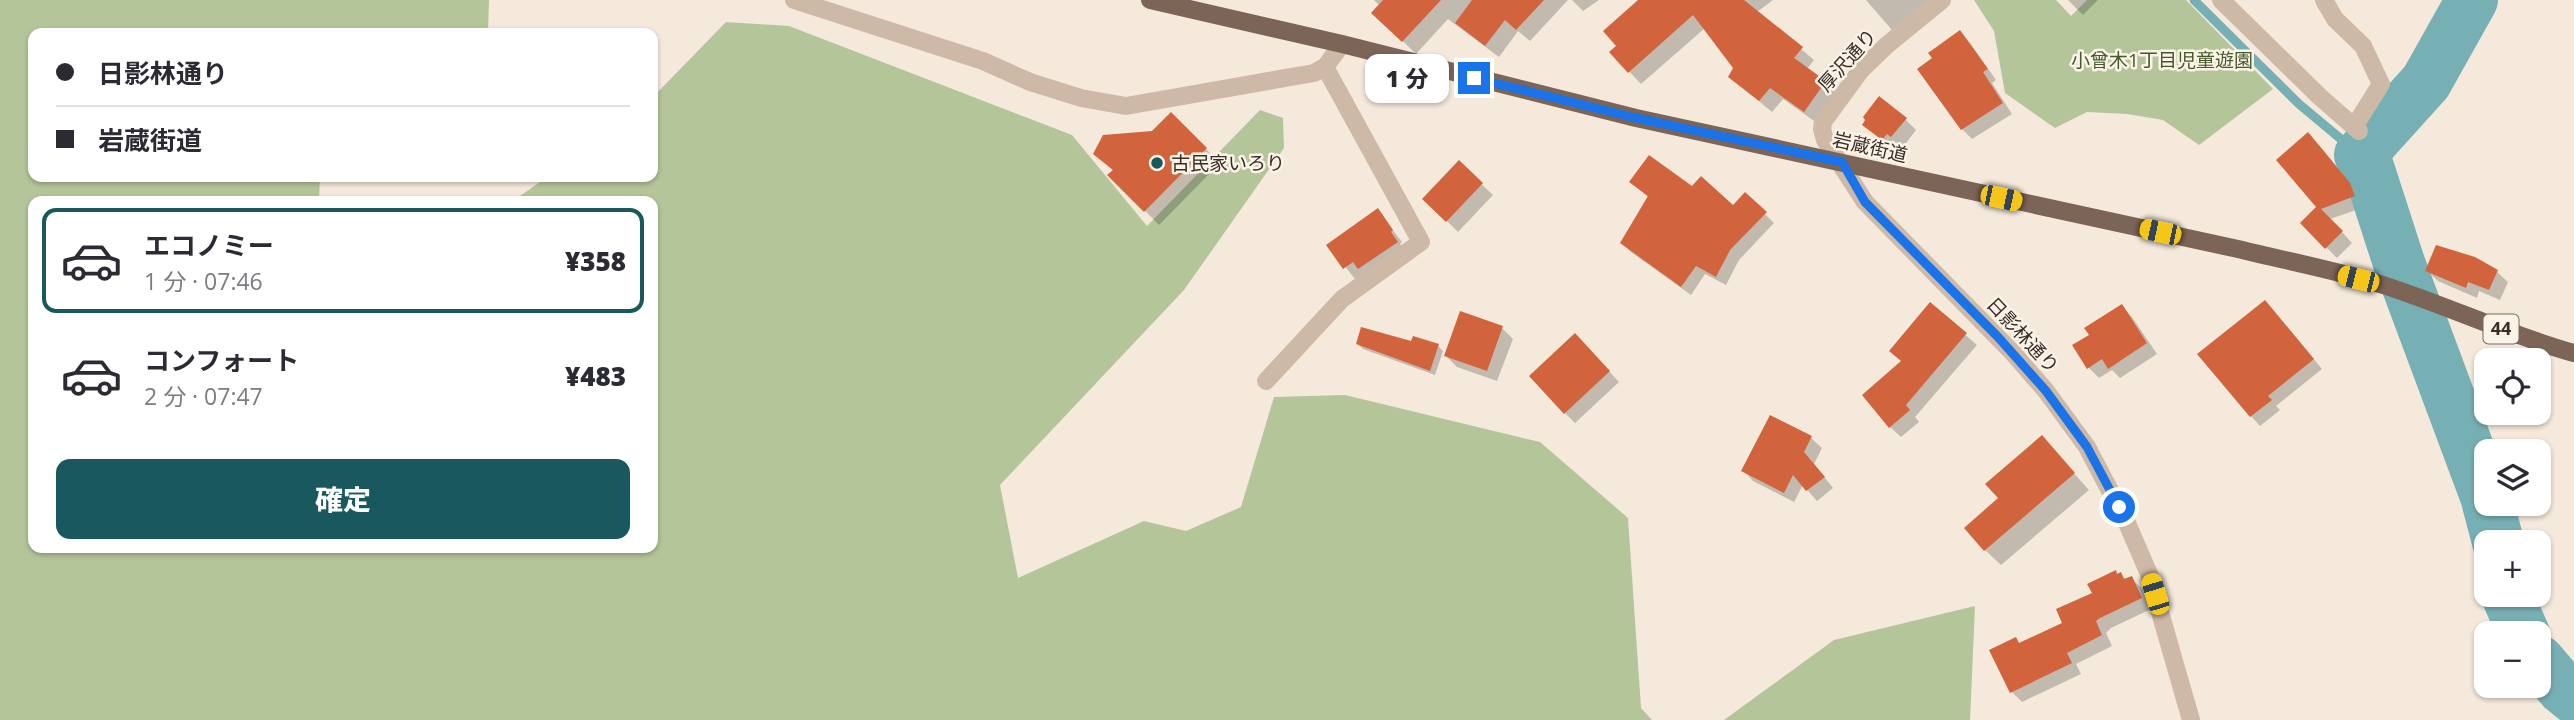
<!DOCTYPE html>
<html lang="ja">
<head>
<meta charset="utf-8">
<style>
	:root { --surface:#fff; --page:#f2f2f3; --text:#2b2b33; --muted:#7c7c81; --line:#e1e1e2; --accent:#19585e }
	body { margin:0; font-family:"Open Sans","Noto Sans JP",sans-serif; background:var(--page); color:var(--text); height:100vh; display:flex; flex-direction:column; font-size:26px; white-space:nowrap }
	* { box-sizing:border-box; margin:0 }
	p { font-size:23px; color:var(--muted) }
	.icon { flex:none; width:38px; height:38px; fill:none; stroke:currentColor; stroke-width:2; stroke-linecap:round; stroke-linejoin:round }
	.map { position:relative; flex:1; overflow:hidden }
	.panel { position:absolute; left:28px; top:196px; width:630px; height:357px; display:flex; flex-direction:column; background:var(--surface); border-radius:14px; box-shadow:0 2px 5px #0004 }
	.panel>* { flex:none }
	.top-card { position:absolute; left:28px; top:28px; width:630px; height:154px; border-radius:14px; box-shadow:0 2px 5px #0004; display:grid; align-content:center; height:154px; padding:0 28px; background:var(--surface) }
	.buttons { position:absolute; left:2474px; top:348px; display:grid; gap:14px }
	.buttons a { display:grid; place-items:center; width:77px; height:77px; border-radius:14px; background:var(--surface); box-shadow:0 2px 5px #0004; font-size:35px }
	.end { position:absolute; width:32px; height:32px; margin:-16px; border:9px solid #1a73e8; background:#fff; box-shadow:0 0 0 4px #fff }
	.from { border-radius:50% }
	.bubble { position:absolute; height:49px; border-radius:14px; background:var(--surface); box-shadow:0 2px 5px #0004; font-size:23px; font-weight:800; line-height:49px; text-align:center }
	.car { position:absolute; width:21px; height:42px; margin:-21px -10px; border-radius:9px; box-shadow:0 0 5px 2px #0007; background:linear-gradient(#f5c518 24%,#345 0 40%,#f5c518 0 76%,#345 0 86%,#f5c518 0) }
	.top-card b { display:flex; align-items:center; gap:24px; height:66px; font-size:26px }
	.top-card b+b { border-top:2px solid var(--line) }
	.top-card i { width:18px; height:18px; background:var(--text) }
	ul { padding:12px 0 0; list-style:none }
	li { display:flex; align-items:center; gap:21px; height:105px; margin:0 14px 10px; padding:0 14px; border:4px solid transparent; border-radius:14px }
	li div { flex:1 }
	li b { display:block; font-size:26px }
	li em { font-style:normal; font-weight:800 }
	li.active { border-color:var(--accent) }
	li>.icon { width:63px; height:63px; stroke-width:1.5 }
	.primary-button { display:flex; gap:14px; margin-top:auto; padding:14px 28px }
	.primary-button a { flex:1; height:80px; border-radius:14px; background:var(--accent); color:#fff; font-size:28px; font-weight:800; line-height:80px; text-align:center }
	.map>svg:first-child { display:block }
	.green { fill:#b5c59a }
	.shadow { fill:#0003 }
	.lines { fill:none; stroke-linecap:round; stroke-linejoin:round }
	.stream { stroke:#77b0b4; stroke-width:9 }
	.river { stroke:#77b0b4; stroke-width:52 }
	.building { fill:#d1643d }
	.street { stroke:#ceb9a6; stroke-width:18 }
	.primary { stroke:#7c6457; stroke-width:18 }
	.route { stroke:#1a73e8; stroke-width:9 }
	.poi-dot { fill:#19585e; stroke:#fbf3e8; stroke-width:2.5 }
	.labels { text-anchor:middle; stroke-width:5; stroke-linejoin:round; paint-order:stroke }
	.shield { fill:#fbf3e8; stroke:#736861; stroke-width:2 }
	.shield-label { font-size:18px; font-weight:bold; fill:#392d27 }
	.street-label { font-size:19px; fill:#392d27; stroke:#fbf3e8 }
	.park-label { font-size:19px; fill:#475a29; stroke:#fbf3e8 }
	.poi-label { font-size:19px; fill:#392d27; stroke:#fbf3e8; text-anchor:start }
</style>
</head>
<body>
<div class="map">
<svg width="2574" height="720" viewBox="0 0 2574 720">
	<rect width="100%" height="100%" fill="#f4e9db"/>
	<path class="green" d="M0 0H489L488 33H33V177H320L319 201H33V548H653V201H513L547 177H653V97L726 22 789 26 1072 135 1147 226 1260 110 1283 118 1284 148 1184 290 1000 485 1018 578 1144 521 1186 531 1241 507 1274 397 1345 395 1540 442 1628 518 1641 708 1652 720H0Z
		M1974 0H2056L2071 16 2087 0H2186L2273 89 2199 145 2163 120 2127 114 2087 112 2055 128 2005 93 1994 31Z
		M1975 606 1970 720H1724L1834 640Z"/>
	<path class="shadow" d="M1374 0H1568L1530 41 1518 31 1499 57 1448 19 1416 54 1374 13 1380 6Z
		M1572 0H1599L1583 11Z
		M1641 0H1773L1757 12 1814 60 1807 69 1837 94 1817 123 1783 99 1772 112 1730 77 1735 68 1705 28 1641 84 1611 52 1619 46Z
		M1866 0H1927L1928 1 1892 30Z
		M2068 0H2098L2083 15Z
		M1960 33 1970 43 1996 80 1992 83 2012 114 1972 139 1962 129 1934 58Z
		M1171 114 1220 163 1159 225 1110 175 1114 171 1095 154 1153 132Z
		M1905 119 1916 130 1903 147 1899 143 1894 149 1864 124Z
		M2319 145 2360 195 2365 207 2330 219 2352 243 2337 258 2302 223 2318 207Z
		M1459 163 1493 195 1458 232 1425 199Z
		M1631 182 1692 188 1733 207 1745 194 1774 223 1739 260 1726 285 1705 274 1691 295 1631 252 1622 243 1649 198Z
		M1378 211 1402 242 1400 244 1407 253 1370 279 1364 273 1355 279 1328 245Z
		M2427 271 2497 272 2508 282 2500 300 2479 291 2477 298 2438 281Z
		M1931 305 1977 345 1915 417 1919 422 1901 437 1890 427 1903 362Z
		M2122 306 2132 317 2157 354 2120 378 2112 370 2099 378 2088 367 2091 335Z
		M2274 311 2322 369 2276 406 2280 410 2260 426 2251 416Z
		M1502 328 1513 339 1497 381 1457 367 1446 356Z
		M1358 344 1438 346 1443 351 1435 375 1363 349Z
		M1586 346 1619 382 1575 423 1565 413Z
		M1770 417 1811 438 1822 448 1814 464 1833 488 1817 501 1803 485 1794 502 1753 481 1743 470Z
		M2042 438 2089 490 2001 565 1985 550 2000 498Z
		M2115 572 2127 580 2131 578 2142 589 2151 609 2111 628 2106 633 2112 646 2076 664 2081 674 2022 702 2012 692 2015 639 2021 644 2065 624Z"/>
	<g class="lines">
		<path class="stream" d="M2194 0 2299 104 2360 155"/>
		<path class="river" d="M2472 0 2426 82 2360 155 2367 164 2399 263 2487 499
			M2488 504 2498 542
			M2507 595 2524 634
			M2539 661 2563 689 2574 698"/>
	</g>
	<path class="building" d="M1383 0H1441L1402 42 1371 13Z
		M1472 0H1544L1516 30 1505 20 1485 46 1455 23Z
		M1638 0H1744L1803 47 1794 58 1826 81 1804 112 1770 88 1759 101 1728 77 1733 68 1693 15 1628 73 1609 52 1616 46 1603 31Z
		M1960 30 1988 69 1983 72 2003 103 1961 130 1917 69 1932 58 1928 53Z
		M1879 96 1907 118 1891 137 1887 134 1882 140 1862 125 1865 120 1863 117Z
		M1171 112 1207 148 1144 212 1107 175 1113 170 1093 154 1103 135 1152 131Z
		M2308 132 2350 183 2355 196 2321 209 2343 231 2325 249 2300 223 2316 207 2276 160Z
		M1649 155 1692 186 1701 176 1733 205 1745 192 1767 212 1730 250 1716 277 1696 266 1681 287 1620 243 1648 196 1629 182Z
		M1459 160 1483 183 1446 222 1422 199Z
		M1378 208 1393 230 1391 232 1398 242 1358 269 1353 262 1343 269 1326 245Z
		M2436 245 2475 257 2498 270 2489 290 2468 282 2466 288 2425 271Z
		M2265 300 2314 359 2268 396 2272 400 2250 417 2197 354Z
		M1930 302 1967 333 1906 405 1910 410 1889 428 1862 395 1901 361 1889 351Z
		M2122 304 2147 343 2108 369 2102 359 2087 369 2072 345 2089 335 2084 328Z
		M1460 311 1503 326 1487 371 1444 356Z
		M1361 327 1411 341 1413 336 1439 344 1430 371 1356 344Z
		M1575 333 1610 371 1564 414 1529 376Z
		M1770 415 1812 436 1804 452 1825 477 1806 491 1793 475 1784 493 1741 471Z
		M2042 435 2075 473 1984 551 1964 528 1998 498 1985 484Z
		M2116 570 2117 574 2121 572 2124 579 2132 576 2142 598 2100 618 2096 621 2102 635 2067 653 2072 663 2010 693 1989 650 2016 637 2019 643 2062 623 2056 609 2092 593 2087 584Z"/>
	<g class="lines">
		<path class="street" d="M794 0 983 61 1030 82 1081 98 1126 106 1314 73 1325 67 1342 44
			M1942 0 1887 45 1861 70 1823 122 1822 129 1825 140 1865 202 2013 353 2046 391 2087 447 2127 523 2149 574 2191 720
			M2221 0 2320 97 2359 131
			M2324 0 2335 19 2363 46 2381 84 2354 127
			M1266 381 1342 299 1421 242 1325 67"/>
		<path class="primary" d="M1150 0 1342 44 1636 118 2238 249C2286 261 2336 270 2383 285 2448 306 2509 335 2574 353"/>
	</g>
	<g class="lines">
		<path class="route" d="M1474 78 1636 118 1842 162 1865 202 1998 337 2046 391 2087 447 2119 507"/>
	</g>
	<circle class="poi-dot" cx="1157" cy="163" r="7"/>
	<g class="labels">
		<rect class="shield" x="2483.5" y="314.5" width="35" height="29" rx="5"/>
		<g class="shield-label">
			<text x="2501" y="335">44</text>
		</g>
		<g class="street-label">
			<text transform="translate(1847 60) rotate(-48)" y="7">厚沢通り</text>
			<text transform="translate(1870 147) rotate(13)" y="7">岩蔵街道</text>
			<text transform="translate(2023 335) rotate(47)" y="7">日影林通り</text>
		</g>
		<g class="park-label">
			<text x="2162" y="67">小曾木1丁目児童遊園</text>
		</g>
		<g class="poi-label">
			<text x="1171" y="170">古民家いろり</text>
		</g>
	</g>
</svg>
<div class="buttons">
<a><svg class="icon" aria-label="locate" viewBox="0 0 24 24"><circle cx="12" cy="12" r="6"/><path d="M12 2v4M12 18v4M2 12h4M18 12h4"/></svg></a>
<a><svg class="icon" aria-label="layers" viewBox="0 0 24 24"><path d="M12 4l9 5-9 5-9-5zM3 14l9 5 9-5"/></svg></a>
<a>+</a>
<a>−</a>
</div>
<i class="end from" style="left:2119px;top:507px"></i>
<i class="end" style="left:1474px;top:78px"></i>
<div class="bubble" style="left:1365px;top:54px;width:84px">1 分</div>
<i class="car" style="left:2001px;top:198px;rotate:102deg"></i>
<i class="car" style="left:2160px;top:232px;rotate:282deg"></i>
<i class="car" style="left:2358px;top:279px;rotate:284deg"></i>
<i class="car" style="left:2155px;top:594px;rotate:343deg"></i>
<div class="top-card">
<b><i class="from"></i>日影林通り</b>
<b><i></i>岩蔵街道</b>
</div>
<section class="panel">
<ul>
<li class="active"><svg class="icon" aria-label="car" viewBox="0 0 24 24"><path d="M5 17H2v-5l4-1 3-4h7l3 4 3 1v5h-3M9 17h6M6 11h13"/><circle cx="7" cy="17" r="2"/><circle cx="17" cy="17" r="2"/></svg><div><b>エコノミー</b><p>1 分 · 07:46</p></div><em>¥358</em></li>
<li><svg class="icon" aria-label="car" viewBox="0 0 24 24"><path d="M5 17H2v-5l4-1 3-4h7l3 4 3 1v5h-3M9 17h6M6 11h13"/><circle cx="7" cy="17" r="2"/><circle cx="17" cy="17" r="2"/></svg><div><b>コンフォート</b><p>2 分 · 07:47</p></div><em>¥483</em></li>
</ul>
<div class="primary-button"><a>確定</a></div>
</section>
</div>
</body>
</html>
